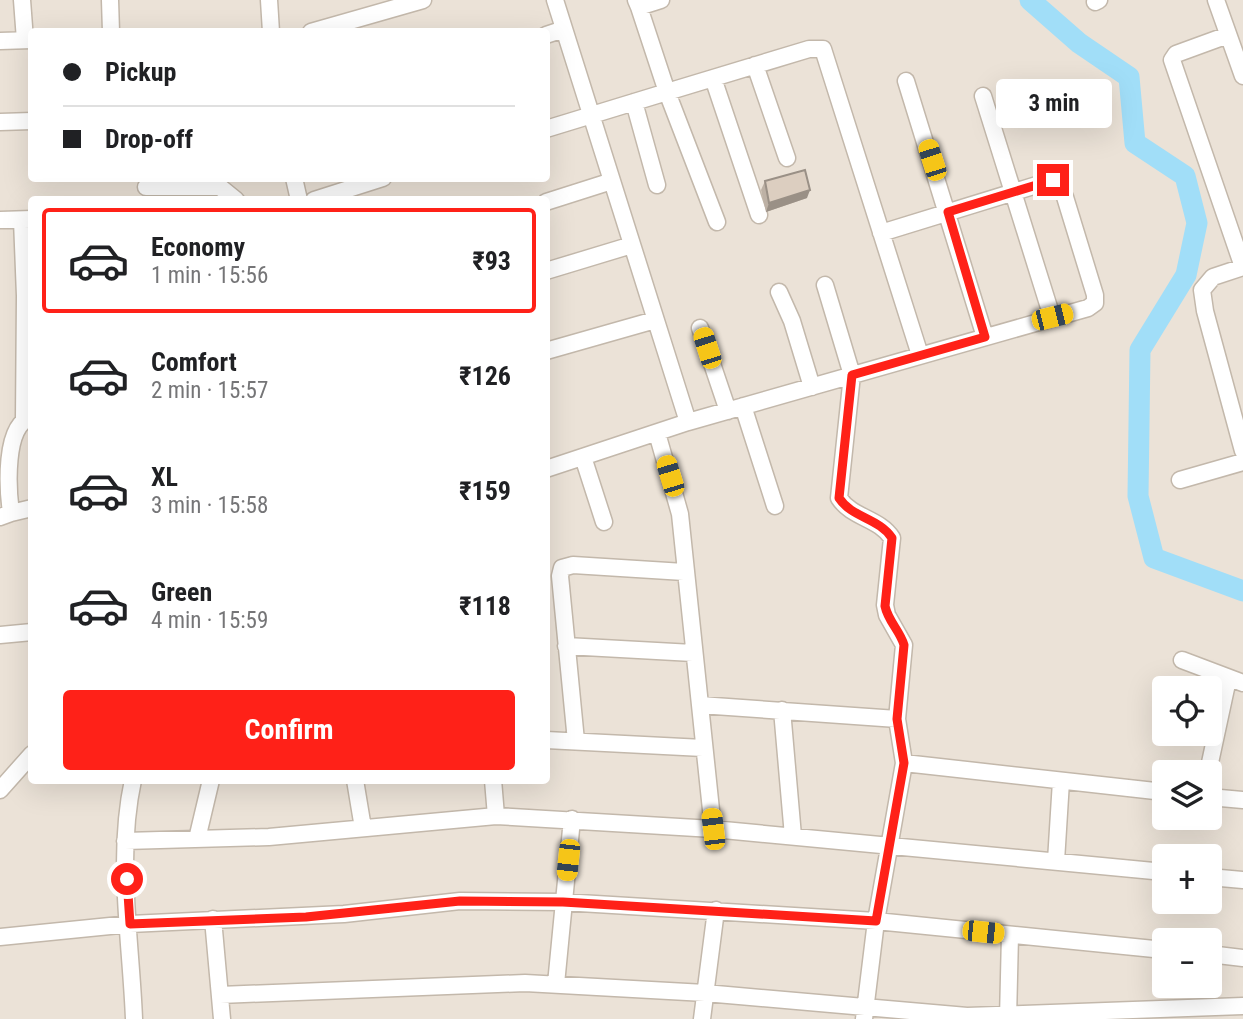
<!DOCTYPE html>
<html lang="en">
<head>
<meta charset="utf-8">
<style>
	:root { --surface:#fff; --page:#f2f2f2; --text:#202124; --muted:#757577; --line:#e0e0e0; --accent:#ff2118 }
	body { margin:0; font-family:"Roboto Condensed",sans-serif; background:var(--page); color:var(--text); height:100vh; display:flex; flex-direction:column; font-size:26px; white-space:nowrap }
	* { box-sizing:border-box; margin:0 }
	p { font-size:23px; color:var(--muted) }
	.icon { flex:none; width:38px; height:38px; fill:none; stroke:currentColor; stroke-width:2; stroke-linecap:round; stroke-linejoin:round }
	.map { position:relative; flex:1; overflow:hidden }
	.details { position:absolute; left:28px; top:196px; width:522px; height:588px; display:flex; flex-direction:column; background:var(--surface); border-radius:7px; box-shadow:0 7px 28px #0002 }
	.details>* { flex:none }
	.hud { position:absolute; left:28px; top:28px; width:522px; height:154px; border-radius:7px; box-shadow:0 7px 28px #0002; display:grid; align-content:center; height:154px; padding:0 35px; background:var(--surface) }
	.fabs { position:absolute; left:1152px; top:676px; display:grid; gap:14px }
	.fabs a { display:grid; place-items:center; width:70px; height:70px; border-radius:7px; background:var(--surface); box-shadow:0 7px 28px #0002; font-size:35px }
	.end { position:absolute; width:32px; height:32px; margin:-16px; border:9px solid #ff2118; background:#fff; box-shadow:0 0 0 4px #fff }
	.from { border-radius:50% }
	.bubble { position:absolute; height:49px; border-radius:7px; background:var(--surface); box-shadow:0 7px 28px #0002; font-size:23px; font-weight:700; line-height:49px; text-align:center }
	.car { position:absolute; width:21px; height:42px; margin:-21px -10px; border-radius:9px; box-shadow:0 0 5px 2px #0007; background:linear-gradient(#f5c518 24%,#345 0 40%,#f5c518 0 76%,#345 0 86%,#f5c518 0) }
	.hud b { display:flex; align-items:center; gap:24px; height:66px; font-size:26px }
	.hud b+b { border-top:2px solid var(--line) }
	.hud i { width:18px; height:18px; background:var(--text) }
	ul { padding:12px 0 0; list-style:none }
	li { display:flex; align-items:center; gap:21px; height:105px; margin:0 14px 10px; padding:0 21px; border:4px solid transparent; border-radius:7px }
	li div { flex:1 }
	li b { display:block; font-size:26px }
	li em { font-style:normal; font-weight:700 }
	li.on { border-color:var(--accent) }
	li>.icon { width:63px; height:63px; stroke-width:1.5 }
	.primary-button { display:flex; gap:14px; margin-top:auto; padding:14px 35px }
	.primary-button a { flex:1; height:80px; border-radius:7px; background:var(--accent); color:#fff; font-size:28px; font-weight:700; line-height:80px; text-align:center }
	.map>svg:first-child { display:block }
	.residential { fill:#ebe2d7; fill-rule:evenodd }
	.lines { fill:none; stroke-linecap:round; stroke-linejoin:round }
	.river { stroke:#a1def8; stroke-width:21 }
	.minor-casing { stroke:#c3b8ab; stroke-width:19 }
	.minor { stroke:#fff; stroke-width:16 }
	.wall { fill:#bdb1a5 }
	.shaded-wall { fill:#9a9086 }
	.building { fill:#dccec0; stroke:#9a9086; stroke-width:2 }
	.route { stroke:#ff2118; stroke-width:9 }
</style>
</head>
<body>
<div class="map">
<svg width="1243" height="1019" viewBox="0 0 1243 1019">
	<rect width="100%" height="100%" fill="#f6f1e9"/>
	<path class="residential" d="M0 0H1243V1019H0ZM32 32H546V178H32ZM32 200H546V780H32ZM1164 688H1209V733H1164ZM1164 772H1209V817H1164ZM1164 856H1209V901H1164ZM1164 940H1209V985H1164Z"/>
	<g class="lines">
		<path class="river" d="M1030 0 1079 43 1129 77 1135 143 1185 176 1197 223 1186 275 1140 350 1138 496 1154 558 1243 591"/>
		<defs>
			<path id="minor" d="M22 0 25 40
				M110 0 111 32
				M269 0 271 32
				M636 0 639 7 661 0
				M1216 0 1243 76
				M1095 2 1099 0
				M311 32 423 0
				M546 35 564 29
				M1228 35 1176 54 1172 60 1243 267
				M0 41 32 40
				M755 65 787 158
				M713 78 759 215
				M906 81 985 337
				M983 96 1052 317
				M634 102 657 185
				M0 122 32 121
				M546 129 667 92 639 7
				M294 178 299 200
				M146 187H220L236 200
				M314 200 383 178
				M546 202 612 181
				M0 220 32 219
				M22 220 25 296 24 419
				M717 222 667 92 809 49H823L920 355
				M881 233 1053 180
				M1243 267 1213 277 1202 290 1205 311 1243 451
				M546 271 632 245
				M825 285 852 375 839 498C852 518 879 518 892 538L885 605 887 615 904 645 897 719 904 763 876 921 864 1019
				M779 292 792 321 812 387
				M700 328 728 411
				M546 351 655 320
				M743 406 775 506
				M688 422 1088 308 1095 303V295L1065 197
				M657 433 680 514 713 829
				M583 457 604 522
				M546 469 688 422 555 0
				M1180 480 1243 462
				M11 513 32 508
				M0 517 11 513C8 491 3 424 32 417
				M0 635 32 632
				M566 646 693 653
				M1182 660 1243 683
				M700 705 897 719
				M782 710 793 836
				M546 740 703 748
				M576 741 560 576 562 568 573 565 684 572
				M904 763 1164 792
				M1208 772 1228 679
				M133 780C116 858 131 941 134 1019
				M355 780 363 828
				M493 780 496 816
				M0 790 32 754
				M1209 797 1243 800
				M197 839 211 780
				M125 841 269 837 496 816 713 829 1164 872
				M1056 861 1061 781
				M1209 877 1243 880
				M213 919 222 1019
				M0 937 130 924 344 914 460 901 563 902 876 921 1164 950
				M1209 954 1243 958
				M556 984 572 819
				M220 995 525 983 705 993 967 1016 1243 1006
				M702 1019 716 910
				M1008 1019 1010 935"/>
		</defs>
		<use href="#minor" class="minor-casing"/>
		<use href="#minor" class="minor"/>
	</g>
	<path class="wall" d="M765 181 807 198 766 212 761 190Z"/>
	<path class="shaded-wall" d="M810 190 807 198 766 212 769 203Z"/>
	<path class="building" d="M805 170 810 190 769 203 765 181Z"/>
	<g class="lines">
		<path class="route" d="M127 879 130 924 306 917 460 901 563 902 876 921 904 763 897 719 904 645C900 631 888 621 885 606L892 538C879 518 852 518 839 498L852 375 985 337 948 212 1053 180"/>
	</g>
</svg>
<div class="fabs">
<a><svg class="icon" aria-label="locate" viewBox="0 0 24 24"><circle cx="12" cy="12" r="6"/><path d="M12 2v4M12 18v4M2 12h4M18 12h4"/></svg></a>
<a><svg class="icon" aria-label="layers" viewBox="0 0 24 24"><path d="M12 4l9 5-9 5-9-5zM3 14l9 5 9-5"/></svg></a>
<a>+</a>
<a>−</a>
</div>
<i class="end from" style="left:127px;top:879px"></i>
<i class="end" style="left:1053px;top:180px"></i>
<div class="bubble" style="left:996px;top:79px;width:116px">3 min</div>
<i class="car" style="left:932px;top:160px;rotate:342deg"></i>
<i class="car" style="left:1052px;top:317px;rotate:76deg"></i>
<i class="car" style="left:707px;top:348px;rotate:342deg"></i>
<i class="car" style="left:670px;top:476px;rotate:343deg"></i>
<i class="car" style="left:713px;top:829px;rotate:353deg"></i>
<i class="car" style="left:568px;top:860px;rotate:186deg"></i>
<i class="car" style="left:983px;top:932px;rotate:96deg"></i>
<div class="hud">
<b><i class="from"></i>Pickup</b>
<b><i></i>Drop-off</b>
</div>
<section class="details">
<ul>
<li class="on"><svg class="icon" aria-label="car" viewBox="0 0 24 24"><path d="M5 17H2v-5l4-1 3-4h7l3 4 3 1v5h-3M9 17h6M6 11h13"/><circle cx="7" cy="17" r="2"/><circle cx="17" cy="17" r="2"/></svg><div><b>Economy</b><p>1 min · 15:56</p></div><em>₹93</em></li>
<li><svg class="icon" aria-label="car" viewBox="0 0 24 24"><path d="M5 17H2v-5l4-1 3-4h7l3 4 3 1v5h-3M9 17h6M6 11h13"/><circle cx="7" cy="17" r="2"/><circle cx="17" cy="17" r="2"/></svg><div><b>Comfort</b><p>2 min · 15:57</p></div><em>₹126</em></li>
<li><svg class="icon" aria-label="car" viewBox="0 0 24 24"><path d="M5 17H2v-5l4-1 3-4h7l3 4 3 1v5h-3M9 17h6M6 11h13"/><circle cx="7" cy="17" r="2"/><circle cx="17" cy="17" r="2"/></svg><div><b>XL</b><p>3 min · 15:58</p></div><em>₹159</em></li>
<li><svg class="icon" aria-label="car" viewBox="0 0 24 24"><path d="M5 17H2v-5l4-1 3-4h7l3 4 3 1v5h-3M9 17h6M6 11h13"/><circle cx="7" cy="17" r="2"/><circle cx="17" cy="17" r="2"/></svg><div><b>Green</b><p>4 min · 15:59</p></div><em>₹118</em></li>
</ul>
<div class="primary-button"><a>Confirm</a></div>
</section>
</div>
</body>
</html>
